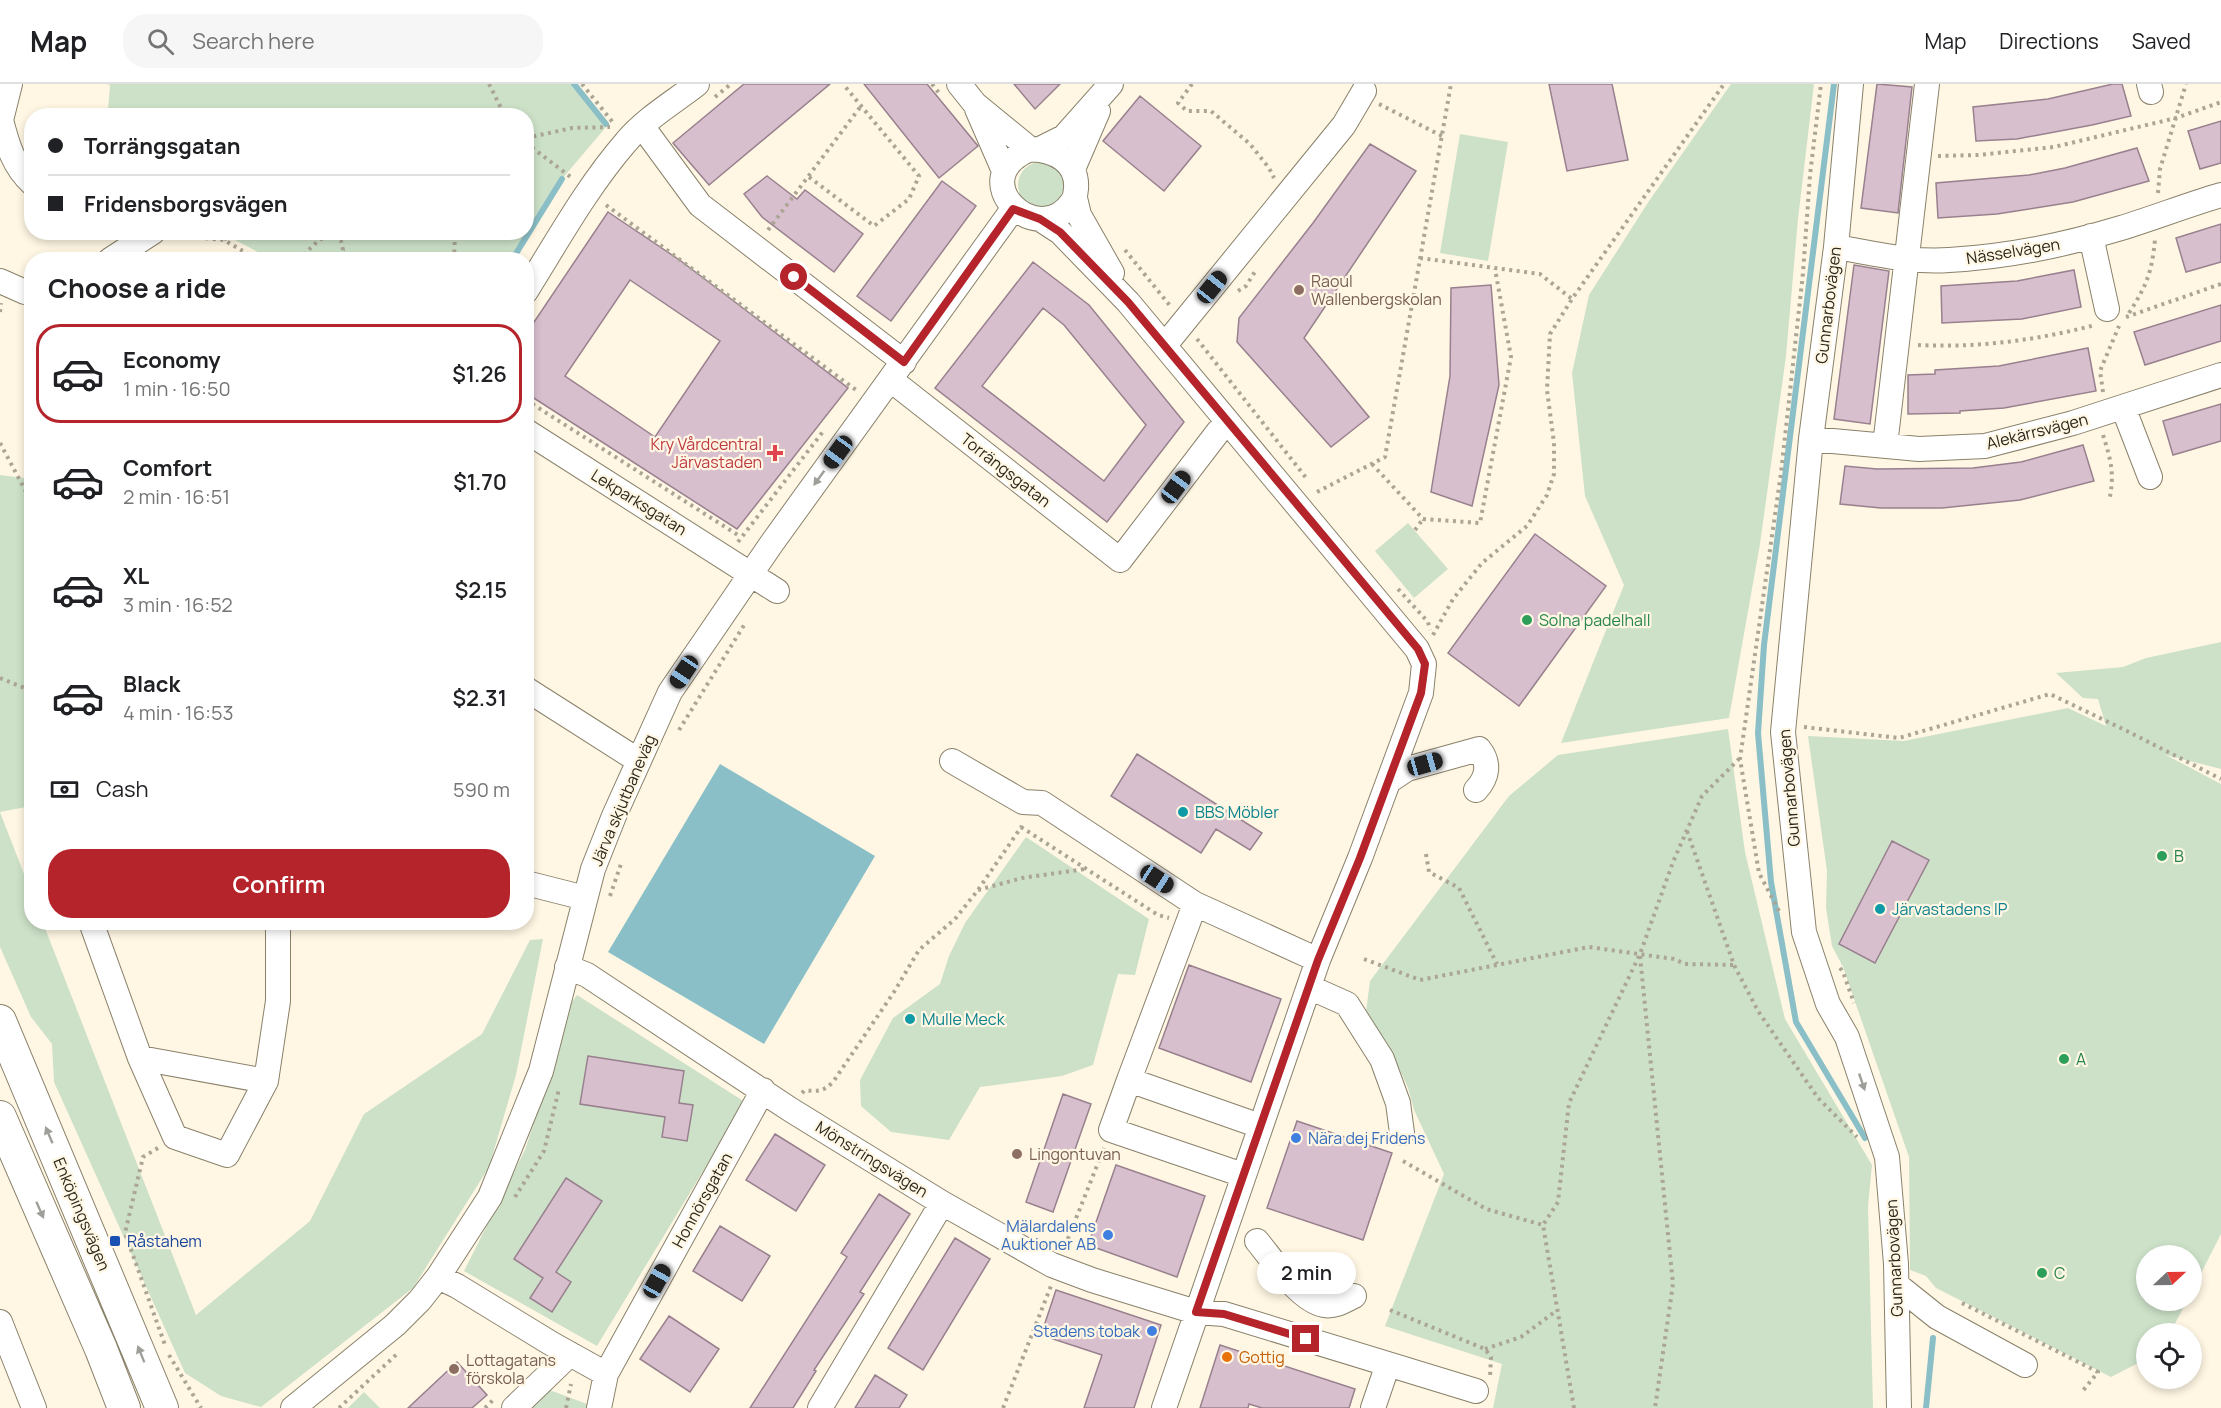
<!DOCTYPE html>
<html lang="en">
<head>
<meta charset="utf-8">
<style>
	:root { --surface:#fff; --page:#f6f6f6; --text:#202124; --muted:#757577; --line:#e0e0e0; --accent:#b5242a }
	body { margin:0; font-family:Manrope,sans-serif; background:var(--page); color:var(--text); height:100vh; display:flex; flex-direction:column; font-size:22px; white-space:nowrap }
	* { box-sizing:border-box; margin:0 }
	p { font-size:20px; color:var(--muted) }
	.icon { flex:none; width:33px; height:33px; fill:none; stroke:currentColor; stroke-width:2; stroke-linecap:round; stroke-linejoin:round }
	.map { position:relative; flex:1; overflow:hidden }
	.drawer { position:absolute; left:24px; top:168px; width:510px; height:678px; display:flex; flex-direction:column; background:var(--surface); border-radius:24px; box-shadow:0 3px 9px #0003 }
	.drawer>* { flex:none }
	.top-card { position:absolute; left:24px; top:24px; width:510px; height:132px; border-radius:24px; box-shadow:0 3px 9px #0003; display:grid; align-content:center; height:132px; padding:0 24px; background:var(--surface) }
	.needle { width:39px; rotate:68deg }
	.fabs { position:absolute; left:2136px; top:1161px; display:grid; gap:12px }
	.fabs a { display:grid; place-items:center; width:66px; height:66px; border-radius:50%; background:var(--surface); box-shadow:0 3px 9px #0003; font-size:30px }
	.end { position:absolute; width:27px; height:27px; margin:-14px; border:8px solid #b5242a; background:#fff; box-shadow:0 0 0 3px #fff }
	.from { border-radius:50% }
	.bubble { position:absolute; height:42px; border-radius:21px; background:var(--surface); box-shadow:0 3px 9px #0003; font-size:20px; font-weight:600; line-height:42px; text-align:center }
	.car { position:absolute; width:18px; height:36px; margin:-18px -9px; border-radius:8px; box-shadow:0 0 4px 2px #0007; background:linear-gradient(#222 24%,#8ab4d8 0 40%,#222 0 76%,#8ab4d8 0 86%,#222 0) }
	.top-card b { display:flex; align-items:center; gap:21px; height:57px; font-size:22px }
	.top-card b+b { border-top:2px solid var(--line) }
	.top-card i { width:15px; height:15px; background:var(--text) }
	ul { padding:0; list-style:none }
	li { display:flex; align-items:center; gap:18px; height:99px; margin:0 12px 9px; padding:0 12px; border:3px solid transparent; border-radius:24px }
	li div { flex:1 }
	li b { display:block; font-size:22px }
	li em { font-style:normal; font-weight:600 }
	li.current { border-color:var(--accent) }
	li>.icon { width:54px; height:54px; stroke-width:1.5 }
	h2 { padding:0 24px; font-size:27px; line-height:72px }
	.pay { display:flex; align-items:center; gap:15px; height:66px; padding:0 24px; font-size:22px }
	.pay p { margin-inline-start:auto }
	.cta { display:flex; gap:12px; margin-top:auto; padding:12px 24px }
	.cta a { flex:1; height:69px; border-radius:24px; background:var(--accent); color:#fff; font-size:24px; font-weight:600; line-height:69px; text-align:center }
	header { display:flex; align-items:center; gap:36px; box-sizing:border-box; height:84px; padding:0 30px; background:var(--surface); border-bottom:2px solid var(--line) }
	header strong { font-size:28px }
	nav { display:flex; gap:33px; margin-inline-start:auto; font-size:21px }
	.search { width:420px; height:54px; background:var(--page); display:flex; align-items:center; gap:15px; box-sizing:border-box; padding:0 21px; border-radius:24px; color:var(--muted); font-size:22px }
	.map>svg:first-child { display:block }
	.green { fill:#cde1c8 }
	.water { fill:#8abfc7 }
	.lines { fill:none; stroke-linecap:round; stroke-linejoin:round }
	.stream { stroke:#8abfc7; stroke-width:6 }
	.building { fill:#d8bfcd; stroke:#98808e; stroke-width:1.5; fill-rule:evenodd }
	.minor-casing { stroke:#89816a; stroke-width:26 }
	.major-casing { stroke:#89816a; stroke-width:34 }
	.path { stroke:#aba595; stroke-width:4; stroke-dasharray:3 4.5; stroke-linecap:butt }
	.minor { stroke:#fff; stroke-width:24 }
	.major { stroke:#fff; stroke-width:32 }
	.oneway { fill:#9f9e99 }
	.route { stroke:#b5242a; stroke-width:8 }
	.education-dot { fill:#8d6e63; stroke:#fff7e3; stroke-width:2 }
	.health-dot { fill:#e0444e; stroke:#fff7e3; stroke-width:2 }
	.leisure-dot { fill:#2e9e5b; stroke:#fff7e3; stroke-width:2 }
	.culture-dot { fill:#0f9aa8; stroke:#fff7e3; stroke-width:2 }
	.shop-dot { fill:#3f7fe0; stroke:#fff7e3; stroke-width:2 }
	.transit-dot { fill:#1a4fb4; stroke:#fff7e3; stroke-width:2 }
	.food-dot { fill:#e8710a; stroke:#fff7e3; stroke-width:2 }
	.labels { text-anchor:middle; stroke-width:4.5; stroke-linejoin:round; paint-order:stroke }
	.street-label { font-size:16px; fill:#2a271d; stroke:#fff7e3 }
	.education-label { font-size:16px; fill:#785e54; stroke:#fff7e3; text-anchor:start }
	.health-label { font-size:16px; fill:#be3a42; stroke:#fff7e3; text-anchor:end }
	.leisure-label { font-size:16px; fill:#27864d; stroke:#fff7e3; text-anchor:start }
	.culture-label { font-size:16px; fill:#0d838f; stroke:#fff7e3; text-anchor:start }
	.shop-label { font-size:16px; fill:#366cbe; stroke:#fff7e3; text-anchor:end }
	.transit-label { font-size:16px; fill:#164399; stroke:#fff7e3; text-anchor:start }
	.food-label { font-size:16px; fill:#c56008; stroke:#fff7e3; text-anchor:start }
</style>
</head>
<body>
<header>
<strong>Map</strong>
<div class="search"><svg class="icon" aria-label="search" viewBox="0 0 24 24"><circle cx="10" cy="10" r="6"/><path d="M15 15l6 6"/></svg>Search here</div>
<nav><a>Map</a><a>Directions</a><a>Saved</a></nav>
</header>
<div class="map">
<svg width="2221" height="1324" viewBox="0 0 2221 1324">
	<rect width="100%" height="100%" fill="#fff7e3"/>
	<path class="green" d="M106 0H572L606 43 562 95 513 175H271L222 149 526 148V32L118 31 108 26 110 1Z
		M1731 0H1814L1798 135 1786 272 1760 460 1729 634 1561 659 1624 501 1585 412 1572 289 1589 211 1649 117Z
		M1460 50 1508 58 1488 177 1440 169Z
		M1018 101a23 23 0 1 1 46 0a23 23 0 1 1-46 0Z
		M0 391 32 395 31 722 0 728 31 808 32 838 43 839 196 1231 310 1137 364 1030 482 950 530 856 543 855 516 991 489 1083 413 1204 261 1323 221 1312 185 1289 54 998 52 960 31 933 0 863Z
		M1408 439 1448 485 1414 514 1375 467Z
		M2221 558V685L2166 671 2221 700V1150L2192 1207V1172H2146V1216L2187 1217 2170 1249 2146 1250V1275L2111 1293 1936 1204 1926 1192 1910 1186 1909 1073 1843 883 1832 862 1826 824 1827 787 1808 652 1904 657 2068 624 2106 642 2098 615 2083 614 2056 589 2123 583 2146 574Z
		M1728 645 1745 768 1785 935 1872 1081 1868 1122 1873 1324H1493L1502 1280 1385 1242 1444 1090 1414 1026 1408 1004 1388 960 1366 928 1370 897 1509 712 1558 671Z
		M1026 753 1149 835 1135 891 1118 890 1093 981 1062 992 980 1003 949 1056 891 1048 861 1022 860 996 893 934 940 900 949 872 965 839Z
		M577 911 745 1018 597 1262 464 1187 525 1066 562 954 569 922Z
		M547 1305 587 1320 586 1324H529Z
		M364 1308 380 1324H348Z"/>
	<path class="water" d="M720 680 875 772 764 960 608 868Z"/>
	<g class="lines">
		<path class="stream" d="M574 0 606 40
			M1834 0 1764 561 1758 649 1771 798 1796 938 1865 1054
			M512 176 562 95
			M1926 1324 1933 1254"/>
	</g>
	<path class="building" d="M744 0H830L709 101 673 59Z
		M864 0H927L978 62 939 94Z
		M1014 0H1060L1035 25Z
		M1549 0H1612L1628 76 1567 87Z
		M1877 0 1912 3 1898 129 1861 124Z
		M2113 0H2122L2131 32 2092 41 2017 55 1976 57 1973 23 2048 15Z
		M1140 12 1201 62 1164 107 1103 57Z
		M2221 37V79L2200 85 2188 47Z
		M1370 60 1416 87 1304 254 1369 333 1331 363 1237 258 1239 234 1313 139Z
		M2137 64 2149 97 2073 118 1997 130 1938 134 1936 99 2029 91 2065 84Z
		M767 92 797 115 805 106 863 150 834 188 762 133 744 110Z
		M942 97 976 122 891 237 857 212Z
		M608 128 681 177 848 304 737 445 526 309V250ZM630 196 720 257 655 353 565 292Z
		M2221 140V178L2186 188 2176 154Z
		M1033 178 1089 221 1184 338 1107 438 935 304ZM1043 224 1064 241 1146 341 1104 397 982 302Z
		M1854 181 1889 187 1870 340 1834 335Z
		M2074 186 2081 223 2022 235 1942 239 1941 202 2017 197Z
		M1491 201 1499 301 1472 422 1431 408 1450 292 1451 204Z
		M2221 221V257L2145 281 2134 248Z
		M2088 264 2096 307 2004 324 1960 327V329L1908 330V291L1935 290V286L1999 282Z
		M2221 320V357L2173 371 2163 337Z
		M2083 361 2094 397 2020 416 1942 424H1881L1840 420 1845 382 1877 385 1973 384 2021 378Z
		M1535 450 1606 502 1519 622 1448 569Z
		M1137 670 1262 749 1250 766 1216 745 1201 769 1111 712Z
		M1892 757 1929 776 1875 879 1839 860Z
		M1189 881 1281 915 1251 998 1159 964Z
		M588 972 684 987 679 1019 693 1021 687 1057 662 1053 665 1033 580 1020Z
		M1063 1010 1091 1020 1053 1128 1026 1118Z
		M1297 1037 1392 1069 1363 1156 1267 1124Z
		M775 1050 825 1081 796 1127 746 1096Z
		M1116 1081 1205 1112 1177 1193 1088 1161Z
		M566 1094 602 1117 556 1188 571 1198 552 1228 530 1214 543 1194 514 1175Z
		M879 1110 910 1130 860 1208 864 1210 814 1286 816 1287 793 1324H750L847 1173 841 1169Z
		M720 1142 770 1172 742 1217 693 1187Z
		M955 1154 990 1175 923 1286 888 1264Z
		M1056 1206 1161 1241 1134 1324H1084L1102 1271 1041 1251Z
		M669 1232 719 1265 690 1308 640 1275Z
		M1220 1261 1355 1305 1349 1324H1262L1249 1320 1248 1324H1200Z
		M457 1278 487 1311 472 1324H408Z
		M875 1291 907 1311 899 1324H855Z"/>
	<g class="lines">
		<defs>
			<path id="minor" d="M959 0 975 20 1030 65
				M1851 0 1836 163 1811 355 1783 648 1804 848 1828 920 1847 953 1887 1073 1896 1180 1899 1324
				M2149 0 2151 8
				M977 25 1004 87
				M1 36C7 59 13 82 32 99
				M0 40 10 0
				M642 42 700 121 904 278
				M1030 65C1054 66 1078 77 1076 105 1075 110 1076 113 1072 118 1038 168 961 95 1030 65Z
				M1040 65 1064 53 1111 0
				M1073 85 1098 27
				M1075 114 1079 131 1112 189
				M1040 135 1060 148 1128 218 1417 565 1424 580 1421 609 1360 774 1318 876 1164 1324
				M2091 152 2107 225
				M1836 163C1873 169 1912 179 1949 176 2007 173 2065 161 2121 144 2154 134 2187 121 2221 111
				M110 176 153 148
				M0 197 25 208 32 209
				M526 207C558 156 587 103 626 58 645 35 674 18 697 0
				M1165 261 1344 41 1364 7
				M891 296 1120 476 1218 348
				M2123 323 2150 393
				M526 347 777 507
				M1886 353 1927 0
				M1811 355 1919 365 1985 362 2073 339 2221 291
				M526 605 639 677
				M952 677 1023 718 1042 719 1195 820 1318 876
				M1389 697 1407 685 1479 665C1490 679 1488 693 1476 706
				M526 799 585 814
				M91 838 140 974 175 1053 227 1071 266 997 278 917V838
				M567 883 587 891 791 1026 942 1119 1052 1181 1092 1196 1196 1228 1224 1230 1476 1307
				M1309 903 1347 920 1382 975 1398 1019 1402 1049
				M140 974 266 997
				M1129 996 1195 820
				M1243 1091 1111 1046 1129 996 1260 1042
				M1257 1157C1272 1175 1300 1217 1324 1221 1335 1223 1344 1217 1354 1212
				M438 1193 457 1202 552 1260 606 1290
				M1897 1201 1937 1233 2025 1281
				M0 1238 34 1324
				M293 1324 395 1241 420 1216 438 1193 490 1113 541 987 593 785 614 732 670 608 772 459 1013 125
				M514 1324 570 1270
				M599 1324 606 1290 763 1006
				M820 1324 942 1119
				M1373 1324 1388 1280"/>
			<path id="major" d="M0 937 162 1324
				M0 1033 101 1265 124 1324"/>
		</defs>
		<use href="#minor" class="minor-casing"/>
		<use href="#major" class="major-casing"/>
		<path class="path" d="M489 0 505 32
			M582 0 615 41
			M932 0 939 9
			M1192 0 1178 19 1187 27H1211L1250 60 1269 84 1274 94
			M715 13 731 0
			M1379 20 1442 52
			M526 54 572 44 610 43
			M526 59 572 94
			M1938 72 1978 71 2054 63 2176 34 2221 18
			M809 93 874 142 909 115 919 92 843 0
			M2158 109 2160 85 2186 0
			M606 121 856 306
			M768 146 861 22
			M205 148 204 154 224 156 258 176
			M224 156 231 148
			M1125 166 1171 223
			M1420 174 1540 190 1572 215
			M298 176 319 156 331 151 341 157 343 166 337 176
			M454 176 455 148
			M1238 207 1246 202 1256 186
			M0 228 1 219
			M2129 229C2147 201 2152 188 2155 155
			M2126 233 2221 200
			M1197 255 1307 395
			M1918 261C1978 264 2038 256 2095 241
			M2103 308 2100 287 2119 242
			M526 316 741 453
			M2103 351C2111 376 2115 391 2109 417
			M0 359 32 419
			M1372 380 1423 435 1480 439 1511 273 1495 185
			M1317 408 1385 373 1451 0
			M1415 446 1423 435
			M738 458 825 345
			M1398 505 1428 538 1430 546
			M1433 551 1453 515 1482 479 1527 442 1547 411 1554 390V359L1547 306 1550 250 1572 215 1724 0
			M0 594 32 607
			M1804 643 1899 654 2050 610 2127 647 2221 695
			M679 646 746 538
			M1021 743 1158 831 1169 834
			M1687 747 1734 881 1758 927 1818 1014 1857 1053
			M1426 770 1429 788 1459 804 1497 880
			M978 806 1022 794 1085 785
			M610 812 622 777
			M1779 827 1759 789 1740 675 1781 389 1803 189 1810 91 1821 0
			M1640 872 1673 1200 1655 1324
			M1364 875 1420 896 1589 863 1674 875 1685 880 1734 881
			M1840 884 1843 888 1854 919
			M802 1009 805 1006C818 1008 824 1007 833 998L894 908 919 866 955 835 978 806 1022 742
			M158 1064 143 1073 125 1149 165 1261
			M1403 1077 1486 1125 1543 1141
			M515 1113 544 1067 559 1005
			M1065 1162 1104 1064
			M1962 1219 2098 1288 2081 1309
			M1390 1226 1485 1265 1491 1273 1490 1293
			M1485 1265 1521 1253 1556 1227
			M169 1271 201 1324
			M339 1324 397 1270
			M485 1324 495 1314
			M566 1324 571 1300
			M1003 1324 1051 1202
			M1574 1324 1543 1141 1558 1118 1569 1019 1640 870 1673 778 1702 712 1739 675"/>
		<use href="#minor" class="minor"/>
		<use href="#major" class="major"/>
	</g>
	<defs><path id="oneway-solid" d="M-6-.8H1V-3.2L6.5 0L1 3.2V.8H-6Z" transform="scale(1.5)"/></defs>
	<g class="oneway">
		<use href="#oneway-solid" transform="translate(819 394) rotate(126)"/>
		<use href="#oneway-solid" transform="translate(1862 998) rotate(71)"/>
		<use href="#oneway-solid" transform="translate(49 1051) rotate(-113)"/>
		<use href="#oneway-solid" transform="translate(40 1126) rotate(66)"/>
		<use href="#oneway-solid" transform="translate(141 1270) rotate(-112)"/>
	</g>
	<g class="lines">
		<path class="route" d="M794 193 904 278 1013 125 1040 135 1060 148 1128 218 1418 565 1425 580 1421 609 1360 774 1318 876 1196 1228 1224 1230 1306 1255"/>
	</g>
	<g class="education-dot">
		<circle cx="1299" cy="206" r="6"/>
		<circle cx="1017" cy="1070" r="6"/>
		<circle cx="454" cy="1285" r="6"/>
	</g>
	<path class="health-dot" d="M772 360h6v6h6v6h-6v6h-6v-6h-6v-6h6z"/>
	<g class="leisure-dot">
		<circle cx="1527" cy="536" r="6"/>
		<circle cx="2162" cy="772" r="6"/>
		<circle cx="2064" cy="975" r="6"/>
		<circle cx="2042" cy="1189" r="6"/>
	</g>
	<g class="culture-dot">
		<circle cx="1183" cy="728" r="6"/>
		<circle cx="1880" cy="825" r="6"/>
		<circle cx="910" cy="935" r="6"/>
	</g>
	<g class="shop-dot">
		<circle cx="1296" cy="1054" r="6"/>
		<circle cx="1108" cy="1151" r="6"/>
		<circle cx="1152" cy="1247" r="6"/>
	</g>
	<rect class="transit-dot" x="109" y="1151" width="12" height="12" rx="3"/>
	<circle class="food-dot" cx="1227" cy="1273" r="6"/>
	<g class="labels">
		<g class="street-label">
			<text transform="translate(2013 167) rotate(-9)" y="6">Nässelvägen</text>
			<text transform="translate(1828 221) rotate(-83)" y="6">Gunnarbovägen</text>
			<text transform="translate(2037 347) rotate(-14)" y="6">Alekärrsvägen</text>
			<text transform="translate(1006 386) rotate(38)" y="6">Torrängsgatan</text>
			<text transform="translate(639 418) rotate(32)" y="6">Lekparksgatan</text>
			<text transform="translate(1789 704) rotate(-95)" y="6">Gunnarbovägen</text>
			<text transform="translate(623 716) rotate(-67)" y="6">Järva skjutbaneväg</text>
			<text transform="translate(872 1075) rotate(32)" y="6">Mönstringsvägen</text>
			<text transform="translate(702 1116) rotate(-61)" y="6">Honnörsgatan</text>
			<text transform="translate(82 1130) rotate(67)" y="6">Enköpingsvägen</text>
			<text transform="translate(1894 1174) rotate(-93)" y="6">Gunnarbovägen</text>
		</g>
		<g class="education-label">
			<text x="1311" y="203">Raoul<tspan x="1311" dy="18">Wallenbergskolan</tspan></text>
			<text x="1029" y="1076">Lingontuvan</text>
			<text x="466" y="1282">Lottagatans<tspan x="466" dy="18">förskola</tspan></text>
		</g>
		<g class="health-label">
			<text x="762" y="366">Kry Vårdcentral<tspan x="762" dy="18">Järvastaden</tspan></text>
		</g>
		<g class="leisure-label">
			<text x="1539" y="542">Solna padelhall</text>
			<text x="2174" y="778">B</text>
			<text x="2076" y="981">A</text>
			<text x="2054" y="1195">C</text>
		</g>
		<g class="culture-label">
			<text x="1195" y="734">BBS Möbler</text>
			<text x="1892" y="831">Järvastadens IP</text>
			<text x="922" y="941">Mulle Meck</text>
		</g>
		<g class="shop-label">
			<text x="1308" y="1060" text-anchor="start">Nära dej Fridens</text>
			<text x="1096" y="1148">Mälardalens<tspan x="1096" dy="18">Auktioner AB</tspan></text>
			<text x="1140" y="1253">Stadens tobak</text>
		</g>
		<g class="transit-label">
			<text x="127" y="1163">Råstahem</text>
		</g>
		<g class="food-label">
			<text x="1239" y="1279">Gottig</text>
		</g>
	</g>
</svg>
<div class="fabs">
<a><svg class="needle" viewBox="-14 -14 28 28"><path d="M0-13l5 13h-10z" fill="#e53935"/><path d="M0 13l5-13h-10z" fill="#757577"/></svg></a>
<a><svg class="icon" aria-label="locate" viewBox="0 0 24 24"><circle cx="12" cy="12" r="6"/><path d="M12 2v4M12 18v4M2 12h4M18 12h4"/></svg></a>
</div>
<i class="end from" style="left:794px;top:193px"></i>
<i class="end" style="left:1306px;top:1255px"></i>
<div class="bubble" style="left:1257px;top:1168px;width:99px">2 min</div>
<i class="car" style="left:1212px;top:203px;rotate:39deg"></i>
<i class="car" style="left:838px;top:368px;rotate:216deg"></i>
<i class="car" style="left:1176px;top:403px;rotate:37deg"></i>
<i class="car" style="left:684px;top:588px;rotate:214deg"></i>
<i class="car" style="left:1425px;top:680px;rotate:74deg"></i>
<i class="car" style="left:1157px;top:795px;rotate:123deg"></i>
<i class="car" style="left:657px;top:1197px;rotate:29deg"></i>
<div class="top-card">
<b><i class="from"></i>Torrängsgatan</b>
<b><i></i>Fridensborgsvägen</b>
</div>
<section class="drawer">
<h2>Choose a ride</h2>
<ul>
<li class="current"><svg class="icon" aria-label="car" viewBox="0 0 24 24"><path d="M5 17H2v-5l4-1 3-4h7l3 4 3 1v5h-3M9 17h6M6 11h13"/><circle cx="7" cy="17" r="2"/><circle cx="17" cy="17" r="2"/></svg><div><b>Economy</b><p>1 min · 16:50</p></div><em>$1.26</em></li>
<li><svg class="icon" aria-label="car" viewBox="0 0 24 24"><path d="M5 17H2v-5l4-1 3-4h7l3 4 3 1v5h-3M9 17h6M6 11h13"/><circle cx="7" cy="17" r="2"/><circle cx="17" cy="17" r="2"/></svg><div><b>Comfort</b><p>2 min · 16:51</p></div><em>$1.70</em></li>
<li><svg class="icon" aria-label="car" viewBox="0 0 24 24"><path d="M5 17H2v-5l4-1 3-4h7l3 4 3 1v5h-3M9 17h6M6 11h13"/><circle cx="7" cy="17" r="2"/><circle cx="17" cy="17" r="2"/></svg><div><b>XL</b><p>3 min · 16:52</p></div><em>$2.15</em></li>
<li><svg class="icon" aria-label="car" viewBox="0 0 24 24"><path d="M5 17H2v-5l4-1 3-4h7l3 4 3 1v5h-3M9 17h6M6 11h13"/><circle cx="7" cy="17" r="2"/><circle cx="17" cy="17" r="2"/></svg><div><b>Black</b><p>4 min · 16:53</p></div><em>$2.31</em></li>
</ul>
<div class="pay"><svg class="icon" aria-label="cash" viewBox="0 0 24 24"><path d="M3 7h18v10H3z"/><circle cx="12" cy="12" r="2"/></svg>Cash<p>590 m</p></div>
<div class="cta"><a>Confirm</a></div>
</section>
</div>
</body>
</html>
